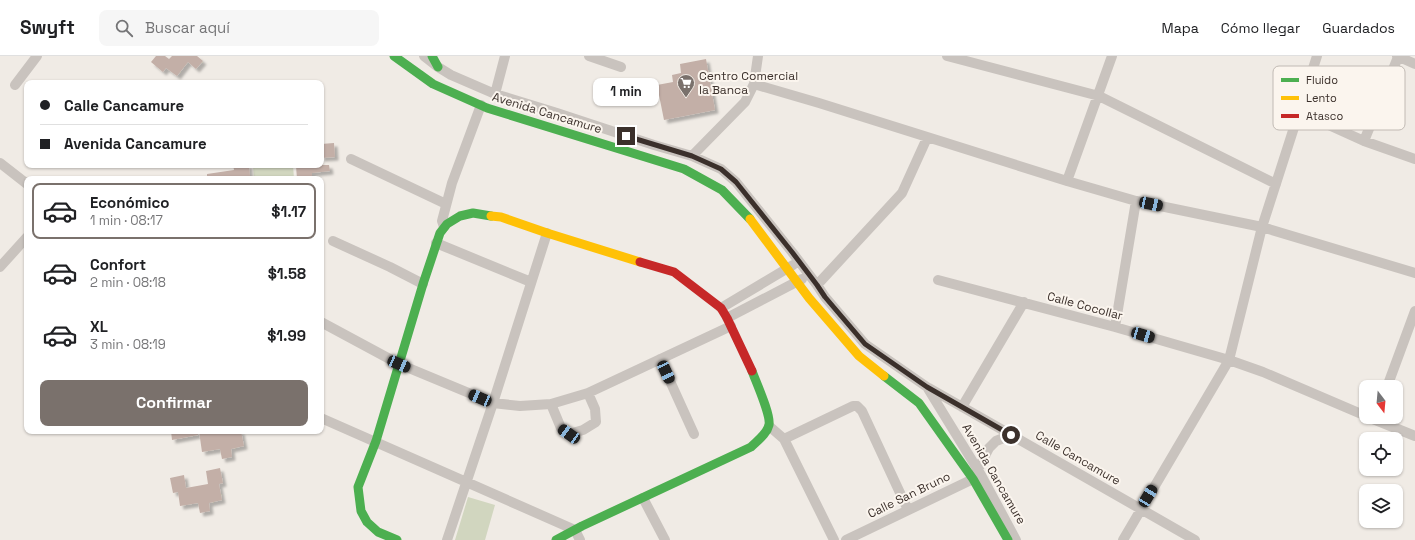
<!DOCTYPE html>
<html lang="es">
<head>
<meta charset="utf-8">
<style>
	:root { --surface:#fff; --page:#f6f6f6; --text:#202124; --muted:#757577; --line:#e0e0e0; --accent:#7a716c }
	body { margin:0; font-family:"Space Grotesk",sans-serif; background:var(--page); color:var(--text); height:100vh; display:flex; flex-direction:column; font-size:15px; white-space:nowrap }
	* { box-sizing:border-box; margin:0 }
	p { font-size:13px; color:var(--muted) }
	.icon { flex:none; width:22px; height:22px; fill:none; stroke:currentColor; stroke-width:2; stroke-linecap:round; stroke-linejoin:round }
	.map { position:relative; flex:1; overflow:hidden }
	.panel { position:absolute; left:24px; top:120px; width:300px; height:258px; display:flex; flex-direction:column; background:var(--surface); border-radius:8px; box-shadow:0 1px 3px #0004 }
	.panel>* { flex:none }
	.banner { position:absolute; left:24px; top:24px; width:300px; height:88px; border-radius:8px; box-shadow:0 1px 3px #0004; display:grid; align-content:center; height:88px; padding:0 16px; background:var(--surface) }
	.needle { width:26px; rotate:164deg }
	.tools { position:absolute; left:1359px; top:324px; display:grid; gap:8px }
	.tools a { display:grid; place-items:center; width:44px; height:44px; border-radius:8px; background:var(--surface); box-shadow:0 1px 3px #0004; font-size:20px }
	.end { position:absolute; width:18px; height:18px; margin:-9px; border:5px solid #3b302b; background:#fff; box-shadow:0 0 0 2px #fff }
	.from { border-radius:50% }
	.bubble { position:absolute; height:28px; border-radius:8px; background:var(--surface); box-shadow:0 1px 3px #0004; font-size:13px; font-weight:700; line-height:28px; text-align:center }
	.car { position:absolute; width:12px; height:24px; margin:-12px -6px; border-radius:5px; box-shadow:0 0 3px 1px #0007; background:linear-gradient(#222 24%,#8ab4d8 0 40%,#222 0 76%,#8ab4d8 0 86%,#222 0) }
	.banner b { display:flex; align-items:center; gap:14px; height:38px; font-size:15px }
	.banner b+b { border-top:1px solid var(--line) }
	.banner i { width:10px; height:10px; background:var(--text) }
	ul { padding:7px 0 0; list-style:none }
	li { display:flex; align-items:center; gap:12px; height:56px; margin:0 8px 6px; padding:0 8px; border:2px solid transparent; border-radius:8px }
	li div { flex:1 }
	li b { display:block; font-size:15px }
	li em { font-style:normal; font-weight:700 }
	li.selected { border-color:var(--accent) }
	li>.icon { width:36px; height:36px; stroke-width:1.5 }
	.cta { display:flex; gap:8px; margin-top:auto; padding:8px 16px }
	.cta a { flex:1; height:46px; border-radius:8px; background:var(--accent); color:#fff; font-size:16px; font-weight:700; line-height:46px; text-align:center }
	header { display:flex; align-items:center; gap:24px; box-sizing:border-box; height:56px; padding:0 20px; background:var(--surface); border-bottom:1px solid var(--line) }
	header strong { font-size:19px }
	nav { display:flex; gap:22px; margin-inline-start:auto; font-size:14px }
	.search { width:280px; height:36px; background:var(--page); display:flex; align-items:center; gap:10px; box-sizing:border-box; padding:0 14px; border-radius:8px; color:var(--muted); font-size:15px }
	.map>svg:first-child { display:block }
	.green { fill:#d1d6bf }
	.building { fill:#c3afa7; filter:url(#shadow) }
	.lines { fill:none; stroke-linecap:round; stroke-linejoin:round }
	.street { stroke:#c9c3be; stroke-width:10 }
	.fast { stroke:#4caf50; stroke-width:9 }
	.slow { stroke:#ffc107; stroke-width:9 }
	.jam { stroke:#c62828; stroke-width:9 }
	.route { stroke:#3b302b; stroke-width:5 }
	.labels { text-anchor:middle; stroke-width:4; stroke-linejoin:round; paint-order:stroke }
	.poi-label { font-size:12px; fill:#3b302b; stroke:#fbf5ee; text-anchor:start }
	.street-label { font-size:12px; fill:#3b302b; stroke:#fbf5ee }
	.key { fill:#fbf5ee; stroke:#c1bab4; stroke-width:1 }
	.key-label { font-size:11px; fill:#3b302b }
</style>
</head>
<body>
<header>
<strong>Swyft</strong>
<div class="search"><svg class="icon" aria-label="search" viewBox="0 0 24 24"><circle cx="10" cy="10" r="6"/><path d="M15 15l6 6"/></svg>Buscar aquí</div>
<nav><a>Mapa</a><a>Cómo llegar</a><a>Guardados</a></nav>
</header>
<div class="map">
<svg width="1415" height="484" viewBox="0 0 1415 484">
	<defs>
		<filter id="shadow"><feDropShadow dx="3.5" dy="3.5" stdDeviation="1" flood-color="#0004"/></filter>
	</defs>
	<rect width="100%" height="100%" fill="#f0ebe5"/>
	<path class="green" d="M253 109H293L294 123H254Z
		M468 441 495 449 485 484H455Z"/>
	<path class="building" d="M156 0H165L169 3 172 0H197L203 5 196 13 188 6 177 20 166 12 163 16 151 6Z
		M706 3 715 54 664 64 657 29 673 26 672 19 681 17 680 8Z
		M334 87 335 101 321 102V88Z
		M233 109H249L250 120 238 122V123H207V118L234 114Z
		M305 109H329L330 115 312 117V122L297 123 296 110Z
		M171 375H198V379L172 384Z
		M199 375H208V378L224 375H241L244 390 231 393 232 401 222 403 220 393 202 396Z
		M220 412 223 427 219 428 222 444 209 447 210 455 200 457 198 447 180 450 178 436 173 437 170 422 184 419 186 432 208 428 206 415Z"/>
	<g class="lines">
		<path class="street" d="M424 0 438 11 451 19 495 38 557 57 654 89 692 100 721 113 736 126 792 196 817 229 825 241 865 288 927 331 981 419 1016 484
			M589 0 621 11
			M947 0 1099 40 1276 128
			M1397 0 1415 8
			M754 28 819 47 1067 125 1136 145 1262 171 1415 217
			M15 29 37 0
			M495 38 505 0
			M1300 56 1364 85 1415 103
			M1364 85 1398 1
			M692 100 745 46 754 28 758 0
			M351 103 446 148
			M0 107 27 128
			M1067 125 1112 0
			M444 171 442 165 452 127 481 49
			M333 185 390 211 423 228
			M436 187 531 226
			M0 211 27 181
			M938 224 1115 271 1229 304 1263 316 1366 360
			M817 229 902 137 927 82
			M721 252 793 209
			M727 262 802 223
			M321 266 399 308 493 347 520 350 551 348 588 337 731 270
			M1115 271 1136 145
			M660 303 694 378
			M1387 331 1415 255
			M929 332 1195 484
			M551 348 561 372 569 378 583 374 596 366 595 353 588 337
			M962 351 1024 246
			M1368 361 1415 380
			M321 362 575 474 580 484
			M769 370 784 383 834 484
			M784 383 853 350H857L862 355 908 454
			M643 442 665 484
			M447 484 493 347 547 177
			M846 484 973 423 989 392 996 385 1011 379
			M1123 484 1229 304 1262 171 1317 0"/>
		<path class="fast" d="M394 0 433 28 487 52 684 113 722 134 750 163
			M432 0 438 11
			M884 320 919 347 973 423 1008 484
			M397 484 378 476 367 466 361 455 358 431 376 385 423 228 440 177 447 168 460 160 473 157 491 160
			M556 484 582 470 751 391C757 385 767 378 769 369 771 359 756 326 752 315"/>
		<path class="slow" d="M491 160 501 161 547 177 640 206
			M750 163 809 242 859 300 884 320"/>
		<path class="jam" d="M640 206 674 216 721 252 727 262 752 315"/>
	</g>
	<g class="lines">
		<path class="route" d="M626 80 692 100 721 113 736 126 792 196 817 229 825 241 865 288 927 331 1011 379"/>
	</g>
	<defs>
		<symbol id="supermarket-pin" viewBox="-11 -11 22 30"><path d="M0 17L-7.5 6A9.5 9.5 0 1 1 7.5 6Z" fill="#7a716c" stroke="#fbf5ee"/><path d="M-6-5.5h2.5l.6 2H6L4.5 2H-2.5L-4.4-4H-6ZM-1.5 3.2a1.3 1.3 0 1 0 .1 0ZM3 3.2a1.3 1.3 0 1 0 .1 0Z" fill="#fff"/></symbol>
	</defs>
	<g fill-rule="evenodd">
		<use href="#supermarket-pin" x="676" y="17" width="20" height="27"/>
	</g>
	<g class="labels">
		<g class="poi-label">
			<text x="699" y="24">Centro Comercial<tspan x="699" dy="14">la Banca</tspan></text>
		</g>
		<g class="street-label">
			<text transform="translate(547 57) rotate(17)" y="4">Avenida Cancamure</text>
			<text transform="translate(1085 250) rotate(15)" y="4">Calle Cocollar</text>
			<text transform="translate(1078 402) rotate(30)" y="4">Calle Cancamure</text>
			<text transform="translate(994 418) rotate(60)" y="4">Avenida Cancamure</text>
			<text transform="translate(909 439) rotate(-26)" y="4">Calle San Bruno</text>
		</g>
	</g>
	<rect x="1273" y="10" width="132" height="64" rx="6" class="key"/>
	<rect x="1281" y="22" width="18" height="4" fill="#4caf50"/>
	<rect x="1281" y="40" width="18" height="4" fill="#ffc107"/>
	<rect x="1281" y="58" width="18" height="4" fill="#c62828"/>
	<g class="key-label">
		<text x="1306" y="28">Fluido</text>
		<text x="1306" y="46">Lento</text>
		<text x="1306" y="64">Atasco</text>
	</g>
</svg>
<div class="tools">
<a><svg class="needle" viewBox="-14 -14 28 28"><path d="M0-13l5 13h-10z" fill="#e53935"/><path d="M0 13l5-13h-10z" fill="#757577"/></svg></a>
<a><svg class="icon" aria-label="locate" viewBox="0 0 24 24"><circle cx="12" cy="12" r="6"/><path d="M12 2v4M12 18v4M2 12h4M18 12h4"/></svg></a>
<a><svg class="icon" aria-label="layers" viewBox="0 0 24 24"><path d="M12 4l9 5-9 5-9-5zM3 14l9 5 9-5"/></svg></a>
</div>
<i class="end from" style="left:1011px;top:379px"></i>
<i class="end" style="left:626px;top:80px"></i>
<div class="bubble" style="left:593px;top:22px;width:66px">1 min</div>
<i class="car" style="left:1151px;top:148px;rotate:102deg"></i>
<i class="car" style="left:1143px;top:279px;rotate:106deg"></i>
<i class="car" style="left:399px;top:308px;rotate:113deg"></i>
<i class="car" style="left:666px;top:316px;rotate:155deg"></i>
<i class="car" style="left:480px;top:342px;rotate:293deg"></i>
<i class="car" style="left:569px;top:378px;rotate:305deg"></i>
<i class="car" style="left:1148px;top:440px;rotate:31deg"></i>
<div class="banner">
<b><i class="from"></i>Calle Cancamure</b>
<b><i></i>Avenida Cancamure</b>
</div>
<section class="panel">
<ul>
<li class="selected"><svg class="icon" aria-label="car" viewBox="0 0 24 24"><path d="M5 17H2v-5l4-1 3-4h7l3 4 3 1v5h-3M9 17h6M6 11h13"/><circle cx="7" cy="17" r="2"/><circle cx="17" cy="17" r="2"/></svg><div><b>Económico</b><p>1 min · 08:17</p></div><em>$1.17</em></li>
<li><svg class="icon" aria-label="car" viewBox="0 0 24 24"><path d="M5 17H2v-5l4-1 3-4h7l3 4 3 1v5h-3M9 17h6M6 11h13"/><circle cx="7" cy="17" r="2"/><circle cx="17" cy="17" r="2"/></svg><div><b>Confort</b><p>2 min · 08:18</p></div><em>$1.58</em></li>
<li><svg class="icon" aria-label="car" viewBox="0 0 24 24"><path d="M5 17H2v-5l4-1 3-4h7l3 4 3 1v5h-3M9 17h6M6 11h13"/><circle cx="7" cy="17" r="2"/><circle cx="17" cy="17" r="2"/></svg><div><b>XL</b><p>3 min · 08:19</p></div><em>$1.99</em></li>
</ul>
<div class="cta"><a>Confirmar</a></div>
</section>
</div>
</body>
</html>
